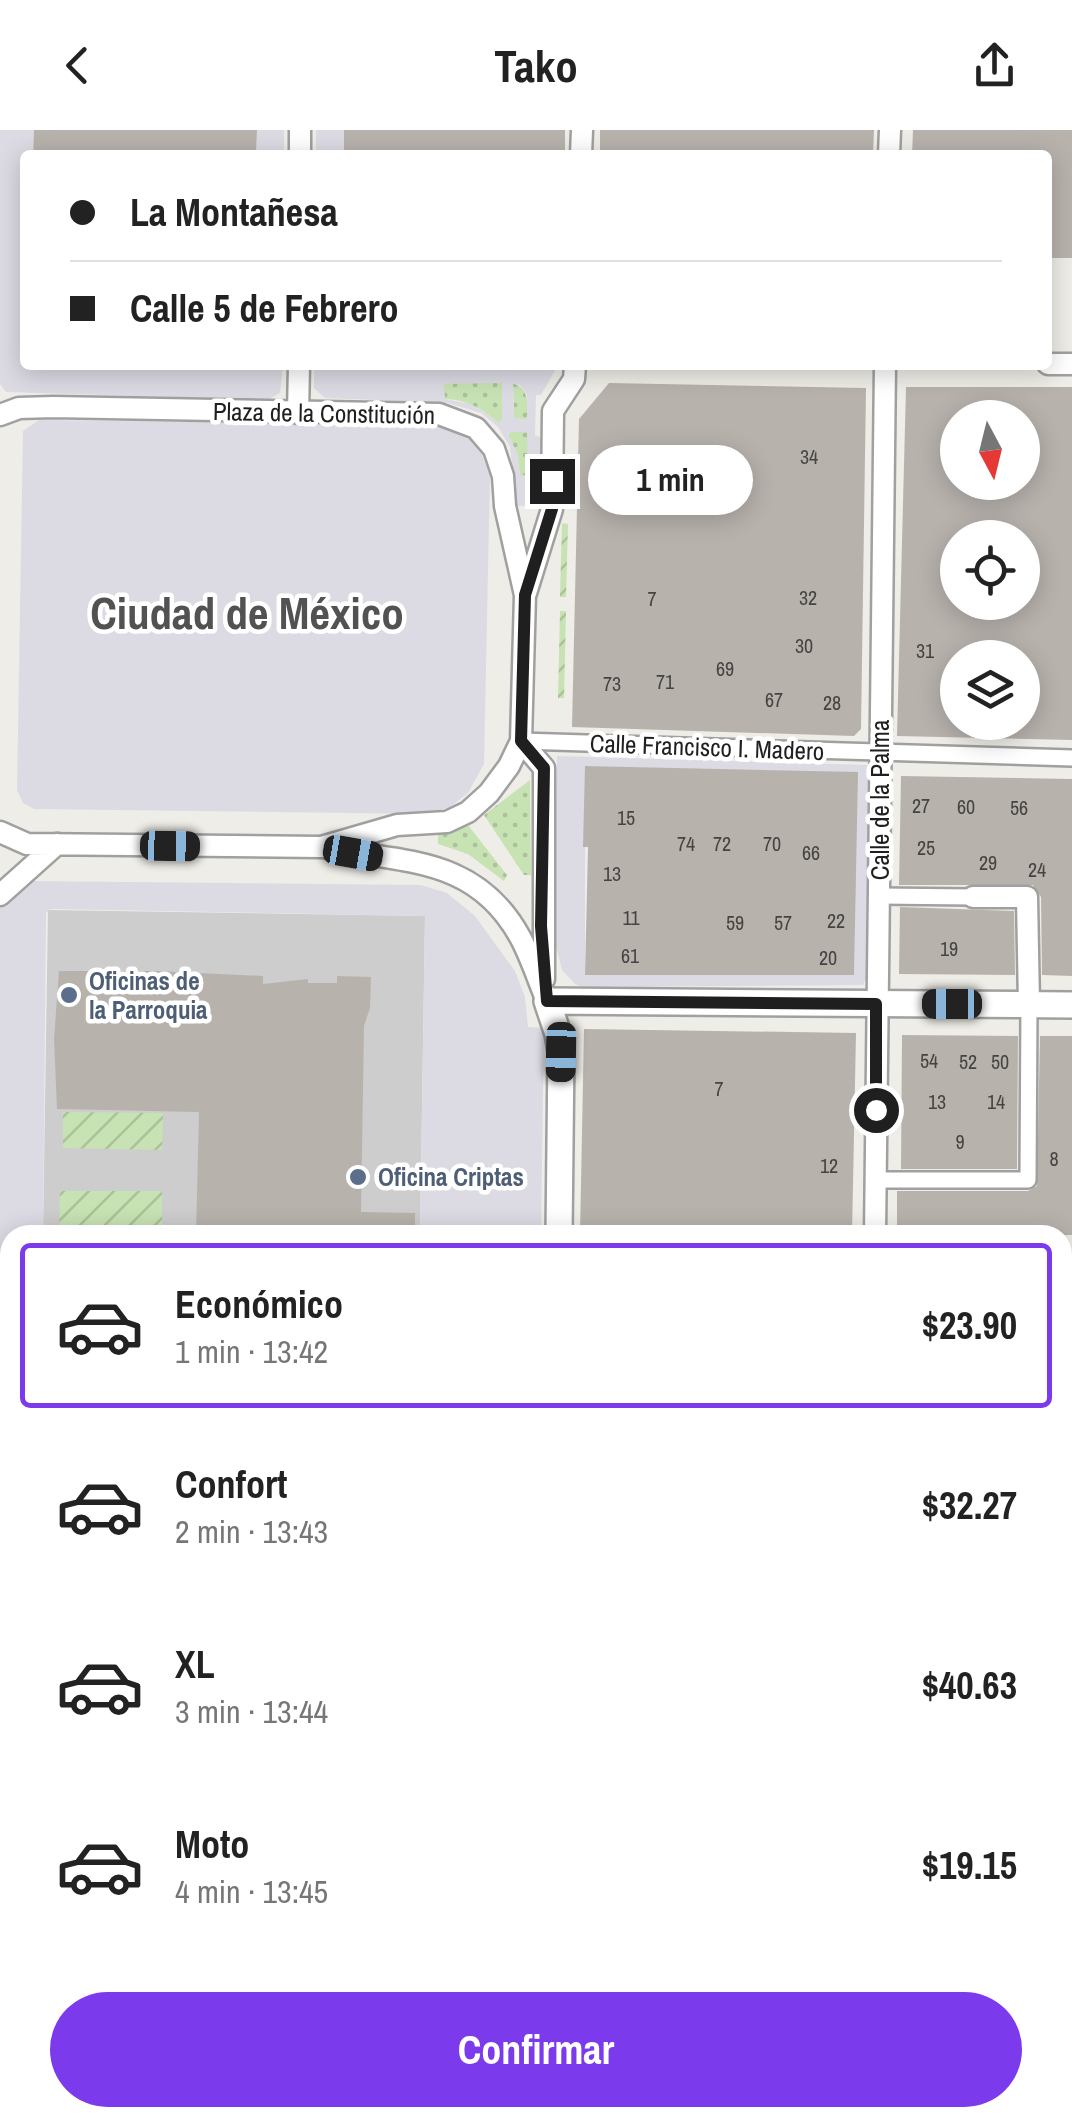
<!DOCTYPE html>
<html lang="es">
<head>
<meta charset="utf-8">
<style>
	:root { --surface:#fff; --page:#f6f6f6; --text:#222; --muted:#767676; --line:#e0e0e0; --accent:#7c3aed }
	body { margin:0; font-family:"Archivo Narrow",sans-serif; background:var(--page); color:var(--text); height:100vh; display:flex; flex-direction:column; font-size:38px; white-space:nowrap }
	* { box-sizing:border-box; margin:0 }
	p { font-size:32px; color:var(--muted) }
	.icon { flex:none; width:55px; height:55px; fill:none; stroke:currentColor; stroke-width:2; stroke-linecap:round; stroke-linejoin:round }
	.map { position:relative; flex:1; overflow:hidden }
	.sheet { position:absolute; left:0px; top:1095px; width:1072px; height:902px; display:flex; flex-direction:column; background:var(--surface); border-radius:30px 30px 0 0; box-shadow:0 5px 25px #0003 }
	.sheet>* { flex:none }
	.banner { position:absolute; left:20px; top:20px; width:1032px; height:220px; border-radius:10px; box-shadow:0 5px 25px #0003; display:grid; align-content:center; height:220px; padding:0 50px; background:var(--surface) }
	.needle { width:65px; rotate:173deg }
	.controls { position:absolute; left:940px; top:270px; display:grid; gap:20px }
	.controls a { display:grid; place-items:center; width:100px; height:100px; border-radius:50%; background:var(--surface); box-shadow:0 5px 25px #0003; font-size:50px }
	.end { position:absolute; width:45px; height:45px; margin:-22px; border:12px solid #1f1f1f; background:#fff; box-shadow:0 0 0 5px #fff }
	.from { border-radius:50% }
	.bubble { position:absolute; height:70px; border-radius:35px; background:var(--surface); box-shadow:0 5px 25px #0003; font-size:32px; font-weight:800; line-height:70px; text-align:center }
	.car { position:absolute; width:30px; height:60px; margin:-30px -15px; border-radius:12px; box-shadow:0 0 8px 2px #0007; background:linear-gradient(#222 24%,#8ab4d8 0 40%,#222 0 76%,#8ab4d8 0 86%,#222 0) }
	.banner b { display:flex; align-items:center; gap:35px; height:95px; font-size:38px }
	.banner b+b { border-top:2px solid var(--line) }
	.banner i { width:25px; height:25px; background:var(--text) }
	ul { padding:18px 0 0; list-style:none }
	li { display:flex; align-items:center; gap:30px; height:165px; margin:0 20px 15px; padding:0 30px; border:5px solid transparent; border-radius:10px }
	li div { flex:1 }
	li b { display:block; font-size:38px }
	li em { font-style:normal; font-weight:800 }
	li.active { border-color:var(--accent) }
	li>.icon { width:90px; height:90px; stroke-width:1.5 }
	.button { display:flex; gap:20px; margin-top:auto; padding:20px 50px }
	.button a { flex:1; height:115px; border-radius:60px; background:var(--accent); color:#fff; font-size:40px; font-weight:800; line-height:115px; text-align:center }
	header { display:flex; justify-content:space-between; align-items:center; height:130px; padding:0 50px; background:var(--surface); font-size:45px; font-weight:800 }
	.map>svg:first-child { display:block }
	.commercial { fill:#eddbd8 }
	.education { fill:#f9fbe3 }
	.religious { fill:#cdcdcd }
	.grass { fill:url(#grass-dots) }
	.garden { fill:url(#garden-furrows) }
	.parking { fill:#dfdfdf }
	.plaza { fill:#dcdbe4; fill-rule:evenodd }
	.building { fill:#b8b2ad; fill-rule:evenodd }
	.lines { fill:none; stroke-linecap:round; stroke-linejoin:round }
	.pedestrian-casing { stroke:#a0a0a0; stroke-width:20 }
	.minor-casing { stroke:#a0a0a0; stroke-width:25 }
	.tertiary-casing { stroke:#a0a0a0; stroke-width:30 }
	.pedestrian { stroke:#fff; stroke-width:15 }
	.minor { stroke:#fff; stroke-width:20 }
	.tertiary { stroke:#fff; stroke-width:25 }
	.route { stroke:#1f1f1f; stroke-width:12 }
	.service-dot { fill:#5c6f8a; stroke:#fff; stroke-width:4 }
	.labels { text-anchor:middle; stroke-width:9; stroke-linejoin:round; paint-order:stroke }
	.number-label { font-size:20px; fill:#454442 }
	.street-label { font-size:25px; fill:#1f1f1f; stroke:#fff }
	.service-label { font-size:25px; font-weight:bold; fill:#4e5e75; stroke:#fff; text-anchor:start }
	.town-label { font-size:45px; font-weight:bold; fill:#525252; stroke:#fff }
</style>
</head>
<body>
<header><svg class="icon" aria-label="back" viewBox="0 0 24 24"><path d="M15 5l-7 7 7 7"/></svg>Tako<svg class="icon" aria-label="share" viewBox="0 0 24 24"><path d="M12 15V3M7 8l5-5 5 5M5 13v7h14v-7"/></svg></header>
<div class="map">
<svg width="1072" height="1997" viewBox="0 0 1072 1997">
	<defs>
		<pattern id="grass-dots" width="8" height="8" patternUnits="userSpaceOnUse" patternTransform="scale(2.5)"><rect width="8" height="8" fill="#c7e2b3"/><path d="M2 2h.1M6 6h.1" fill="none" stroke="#aac19a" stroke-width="1.8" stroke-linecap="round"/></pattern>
		<pattern id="garden-furrows" width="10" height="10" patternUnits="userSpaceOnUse" patternTransform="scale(2.5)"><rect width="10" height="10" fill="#c7e2b3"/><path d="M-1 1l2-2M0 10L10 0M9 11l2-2" fill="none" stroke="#aac19a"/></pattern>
	</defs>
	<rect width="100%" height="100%" fill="#efede7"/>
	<path class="commercial" d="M0 1249H10V1488H0Z"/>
	<path class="education" d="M0 1528H10V1761L0 1760Z"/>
	<path class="religious" d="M48 780 425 786 420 1105H43Z"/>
	<path class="grass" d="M503 252 502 290 499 294C483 279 466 269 444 269V253Z
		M513 253C530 259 527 274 528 289H514Z
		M510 302H528V345L520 346 517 323 508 305Z
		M530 650 531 745H524L484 685Z
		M468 695 507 745 504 751 468 724 438 714V704Z"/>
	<path class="garden" d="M562 393 568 394 566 467H560Z
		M560 481H566L564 568H558Z
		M63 982 163 983 162 1020 63 1018Z
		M60 1061H162V1105H59Z"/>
	<path class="parking" d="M1063 1356H1072V1429H1063Z
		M771 1988H816V1997H771Z"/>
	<path class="plaza" d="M0 0H34L33 25H25V235H283L280 263 267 270 6 262 0 254Z
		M257 0H284V25H256Z
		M316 0H344V25H316Z
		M314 235H558L541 265H536L535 305 542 308 543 315 541 375 517 376 510 317 498 297 481 283 448 273 325 268 314 258ZM502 253V290L500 293 471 274 445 269 444 254ZM513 254 520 255 527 265V289L514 288ZM511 302H527L528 345 520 346 517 323 508 304Z
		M39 290 435 295 469 309 482 325 490 345 484 634 468 663 450 677 425 684 34 679 23 673 17 660 23 301Z
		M557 626 868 635 866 849 863 855 582 857 575 854 562 840 554 808ZM585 636 856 644 854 843 585 845Z
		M27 751 421 755 447 763 475 786 515 841 525 867 528 897 544 898 541 1105H420L425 786 51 779 46 783 43 1105H10V1249H0V776Z
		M567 1988H668V1997H567Z"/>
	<path class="building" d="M34 0H257L256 25H33Z
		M344 0H565V25H344Z
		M600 0H874L873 25H600Z
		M913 0H1072V128H1048V25H912Z
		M609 253 866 258 861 599 854 606 572 597 579 289Z
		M906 257H1072V610L897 606ZM958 288H1022V352H958ZM958 408H1022V472H958ZM958 528H1022V592H958Z
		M585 636 858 642 854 845H585L588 717H583Z
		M901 646 1072 649V846L1042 845 1041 767 1033 755H899Z
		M900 777 1014 781 1015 845 899 844Z
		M59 841H155L263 846V854L308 849V853H337V846L371 847 370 878 364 896 361 1082 415 1083V1105H196L199 982 57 979 54 909Z
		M584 899 856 903 852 1105H580Z
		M902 905 1018 906 1017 1039H901Z
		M1040 906H1072V1105H897V1061H1028L1037 1056Z"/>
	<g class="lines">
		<defs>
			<path id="pedestrian" d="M521 611 1072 628
				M879 766 973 767
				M876 1050H1028L1029 875
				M0 1237H10"/>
			<path id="minor" d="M300 25V0
				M581 25 582 0
				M889 25 890 0
				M1048 234H1072
				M298 283 299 235
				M0 285 19 278 53 277 439 284 476 298 494 319 503 346 505 376 525 465 521 611 509 636 489 663 468 682 447 692 397 695 321 717 27 714 0 702
				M526 463 552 379 553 281 574 249 575 235
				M521 611 544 638V849
				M327 718C406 733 476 727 520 807 531 827 538 850 547 871
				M0 765 57 714
				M973 767H1027L1029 875
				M875 1105 885 235
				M0 1505H10
				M1062 1523H1072
				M0 1776H10
				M1062 1791H1072
				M872 1997V1988"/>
			<path id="tertiary" d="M559 1105 561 922 558 904 547 871 1072 875
				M1062 1251H1072
				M548 1997 549 1988"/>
		</defs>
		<use href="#pedestrian" class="pedestrian-casing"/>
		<use href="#minor" class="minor-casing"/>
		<use href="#tertiary" class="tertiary-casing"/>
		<use href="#pedestrian" class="pedestrian"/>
		<use href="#minor" class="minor"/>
		<use href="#tertiary" class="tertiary"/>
	</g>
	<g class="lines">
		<path class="route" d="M552 351V379L525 465 521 611 544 638 541 796 547 871 876 874V980"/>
	</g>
	<g class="service-dot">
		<circle cx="69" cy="865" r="10"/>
		<circle cx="358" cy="1047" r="10"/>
	</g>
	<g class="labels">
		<g class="number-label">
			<text x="809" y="334">34</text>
			<text x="808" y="475">32</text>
			<text x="652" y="476">7</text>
			<text x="804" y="523">30</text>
			<text x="925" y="528">31</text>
			<text x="725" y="546">69</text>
			<text x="665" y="559">71</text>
			<text x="612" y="561">73</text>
			<text x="774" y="577">67</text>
			<text x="832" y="580">28</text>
			<text x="921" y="683">27</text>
			<text x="966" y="684">60</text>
			<text x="1019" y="685">56</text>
			<text x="626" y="695">15</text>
			<text x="686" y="721">74</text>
			<text x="722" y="721">72</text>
			<text x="772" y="721">70</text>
			<text x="926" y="725">25</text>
			<text x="811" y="730">66</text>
			<text x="988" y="740">29</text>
			<text x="1037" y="747">24</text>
			<text x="612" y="751">13</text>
			<text x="631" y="795">11</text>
			<text x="836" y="798">22</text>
			<text x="735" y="800">59</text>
			<text x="783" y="800">57</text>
			<text x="949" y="826">19</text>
			<text x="630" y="833">61</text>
			<text x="828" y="835">20</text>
			<text x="929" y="938">54</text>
			<text x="968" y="939">52</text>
			<text x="1000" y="939">50</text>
			<text x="719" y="966">7</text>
			<text x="937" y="979">13</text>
			<text x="996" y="979">14</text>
			<text x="960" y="1019">9</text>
			<text x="1054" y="1036">8</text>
			<text x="829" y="1043">12</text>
		</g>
		<g class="street-label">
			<text transform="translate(324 283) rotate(1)" y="9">Plaza de la Constitución</text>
			<text transform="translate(707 617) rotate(2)" y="9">Calle Francisco I. Madero</text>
			<text transform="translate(880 670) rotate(-90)" y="9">Calle de la Palma</text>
		</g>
		<g class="service-label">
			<text x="89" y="860">Oficinas de<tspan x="89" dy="29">la Parroquia</tspan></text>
			<text x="378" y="1056">Oficina Criptas</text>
		</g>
		<g class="town-label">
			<text x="247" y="499">Ciudad de México</text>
		</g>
	</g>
</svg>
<div class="controls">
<a><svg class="needle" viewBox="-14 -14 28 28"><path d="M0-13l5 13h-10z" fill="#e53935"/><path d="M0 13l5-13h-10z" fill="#767676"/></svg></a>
<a><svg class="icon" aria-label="locate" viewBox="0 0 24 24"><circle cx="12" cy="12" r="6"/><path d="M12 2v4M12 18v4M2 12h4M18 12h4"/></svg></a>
<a><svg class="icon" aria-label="layers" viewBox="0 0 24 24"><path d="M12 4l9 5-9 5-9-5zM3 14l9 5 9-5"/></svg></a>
</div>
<i class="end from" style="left:876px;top:980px"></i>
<i class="end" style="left:552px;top:351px"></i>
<div class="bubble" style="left:588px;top:315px;width:165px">1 min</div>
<i class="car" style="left:170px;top:716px;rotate:91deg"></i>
<i class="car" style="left:353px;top:723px;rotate:100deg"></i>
<i class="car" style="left:952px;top:874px;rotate:270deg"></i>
<i class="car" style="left:561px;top:922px;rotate:181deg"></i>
<div class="banner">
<b><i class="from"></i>La Montañesa</b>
<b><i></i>Calle 5 de Febrero</b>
</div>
<section class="sheet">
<ul>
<li class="active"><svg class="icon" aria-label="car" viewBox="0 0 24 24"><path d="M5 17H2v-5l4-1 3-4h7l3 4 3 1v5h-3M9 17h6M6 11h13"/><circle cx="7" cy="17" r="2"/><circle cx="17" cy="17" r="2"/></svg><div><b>Económico</b><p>1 min · 13:42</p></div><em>$23.90</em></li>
<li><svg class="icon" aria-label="car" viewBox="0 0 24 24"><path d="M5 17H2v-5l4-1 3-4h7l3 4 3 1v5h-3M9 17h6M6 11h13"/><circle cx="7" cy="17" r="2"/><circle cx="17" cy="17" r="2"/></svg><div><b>Confort</b><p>2 min · 13:43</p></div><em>$32.27</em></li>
<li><svg class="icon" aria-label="car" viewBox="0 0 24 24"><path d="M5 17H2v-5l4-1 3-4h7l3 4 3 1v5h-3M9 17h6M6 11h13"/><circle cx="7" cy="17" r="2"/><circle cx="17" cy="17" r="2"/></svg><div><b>XL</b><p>3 min · 13:44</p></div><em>$40.63</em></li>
<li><svg class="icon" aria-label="car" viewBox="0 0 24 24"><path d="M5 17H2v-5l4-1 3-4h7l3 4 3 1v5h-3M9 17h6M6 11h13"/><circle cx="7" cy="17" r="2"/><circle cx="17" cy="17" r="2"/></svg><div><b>Moto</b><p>4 min · 13:45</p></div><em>$19.15</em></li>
</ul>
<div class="button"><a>Confirmar</a></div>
</section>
</div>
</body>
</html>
